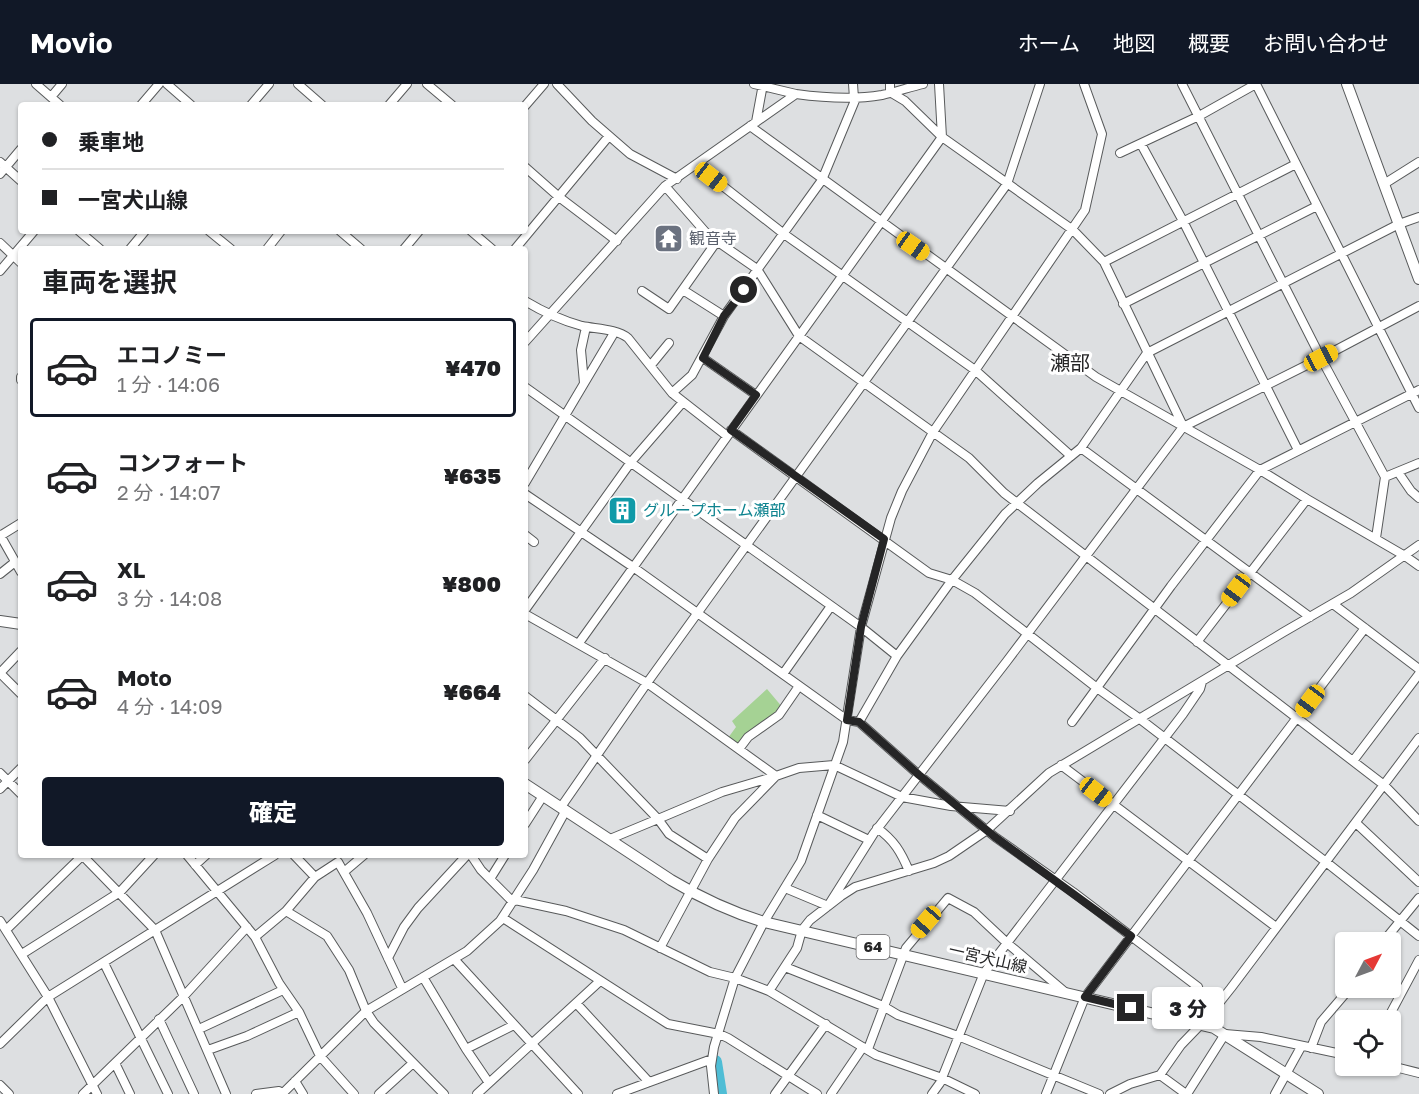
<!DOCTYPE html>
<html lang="ja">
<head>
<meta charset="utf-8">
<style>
	:root { --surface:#fff; --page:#f2f2f2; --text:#202124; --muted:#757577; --line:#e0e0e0; --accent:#111827 }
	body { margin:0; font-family:"Golos Text","Noto Sans JP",sans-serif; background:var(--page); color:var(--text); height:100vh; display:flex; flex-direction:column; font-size:22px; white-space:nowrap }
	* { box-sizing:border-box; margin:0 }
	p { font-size:20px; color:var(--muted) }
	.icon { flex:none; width:33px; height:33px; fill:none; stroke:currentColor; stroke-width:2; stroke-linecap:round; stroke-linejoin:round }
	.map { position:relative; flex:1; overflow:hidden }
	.details { position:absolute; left:18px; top:162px; width:510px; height:612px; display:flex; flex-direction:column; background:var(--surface); border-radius:6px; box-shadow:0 2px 4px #0004 }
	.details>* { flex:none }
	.top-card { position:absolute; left:18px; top:18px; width:510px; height:132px; border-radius:6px; box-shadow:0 2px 4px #0004; display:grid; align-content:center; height:132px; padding:0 24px; background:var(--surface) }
	.needle { width:39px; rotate:49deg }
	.fabs { position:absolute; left:1335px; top:848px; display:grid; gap:12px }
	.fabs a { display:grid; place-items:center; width:66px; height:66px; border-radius:6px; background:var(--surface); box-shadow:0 2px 4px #0004; font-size:30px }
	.end { position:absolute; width:27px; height:27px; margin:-14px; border:8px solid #252526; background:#fff; box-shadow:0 0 0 3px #fff }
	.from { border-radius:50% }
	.bubble { position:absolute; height:42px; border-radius:6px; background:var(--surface); box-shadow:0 2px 4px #0004; font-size:20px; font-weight:800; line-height:42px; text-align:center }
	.car { position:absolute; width:18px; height:36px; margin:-18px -9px; border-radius:8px; box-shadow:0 0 4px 2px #0007; background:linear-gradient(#f5c518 24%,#345 0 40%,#f5c518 0 76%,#345 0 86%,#f5c518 0) }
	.top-card b { display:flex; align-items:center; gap:21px; height:57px; font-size:22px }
	.top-card b+b { border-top:2px solid var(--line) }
	.top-card i { width:15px; height:15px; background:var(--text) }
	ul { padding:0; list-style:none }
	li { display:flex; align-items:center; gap:18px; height:99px; margin:0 12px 9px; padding:0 12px; border:3px solid transparent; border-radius:6px }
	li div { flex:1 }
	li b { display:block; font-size:22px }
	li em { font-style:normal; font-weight:800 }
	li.active { border-color:var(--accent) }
	li>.icon { width:54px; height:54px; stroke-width:1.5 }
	h2 { padding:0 24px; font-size:27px; line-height:72px }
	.button { display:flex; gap:12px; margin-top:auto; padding:12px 24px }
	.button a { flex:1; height:69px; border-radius:6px; background:var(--accent); color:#fff; font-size:24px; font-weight:800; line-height:69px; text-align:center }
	header { display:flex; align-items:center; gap:36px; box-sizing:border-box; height:84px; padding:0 30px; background:var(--accent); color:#fff }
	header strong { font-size:28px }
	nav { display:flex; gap:33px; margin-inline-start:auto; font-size:21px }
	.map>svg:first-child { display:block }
	.green { fill:#a5d294 }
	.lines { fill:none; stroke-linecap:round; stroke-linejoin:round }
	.river { stroke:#4fbdd5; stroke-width:14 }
	.minor-casing { stroke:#585a5b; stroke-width:10 }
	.major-casing { stroke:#585a5b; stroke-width:12 }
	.minor { stroke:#fff; stroke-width:8 }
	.major { stroke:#fff; stroke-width:10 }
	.route { stroke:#252526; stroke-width:8 }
	.labels { text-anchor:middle; stroke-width:6; stroke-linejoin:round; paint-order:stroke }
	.shield { fill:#fff; stroke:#666667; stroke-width:1.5 }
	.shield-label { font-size:15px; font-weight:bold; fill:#252526 }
	.worship-label { font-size:16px; fill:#5b616d; stroke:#fff; text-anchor:start }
	.culture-label { font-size:16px; fill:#0d838f; stroke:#fff; text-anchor:start }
	.street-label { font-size:16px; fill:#252526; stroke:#fff }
	.quarter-label { font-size:20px; fill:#252526; stroke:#fff }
</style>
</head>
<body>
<header>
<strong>Movio</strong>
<nav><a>ホーム</a><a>地図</a><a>概要</a><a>お問い合わせ</a></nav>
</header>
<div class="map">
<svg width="1419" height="1010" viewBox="0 0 1419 1010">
	<rect width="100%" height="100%" fill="#dddfe1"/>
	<path class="green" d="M767 605 783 624 738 661 728 654 736 643 732 637Z"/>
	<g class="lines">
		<path class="river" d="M715 978 720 1010"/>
		<defs>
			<path id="minor" d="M36 0 60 21
				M167 0 191 21
				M298 0 322 21
				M427 0 452 21
				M557 0 592 37 630 70 677 95
				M754 0 796 10
				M853 0 854 14
				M890 0V8L905 17 942 53 1073 146 1104 178 1183 342
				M1182 0 1321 274 1385 393 1376 454
				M1256 0 1419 324
				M51 13 62 0
				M141 21 159 0
				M251 21 269 0
				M389 21 407 0
				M525 22 544 0
				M756 38 763 0
				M750 42 1096 293 1260 386 1307 415 1197 558
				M1141 60 1183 137 1298 366
				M1120 69 1199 32 1256 0
				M0 78 21 97
				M696 81 784 150 975 286 1071 372
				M525 83 559 113 617 157
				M0 90 21 65
				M1384 100 1419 78
				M665 102 708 151 757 185 799 252 969 374 1004 409 1384 701 1419 737
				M79 147 100 165
				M209 147 231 165
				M340 147 361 165
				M471 147 492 165
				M0 159 21 179
				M130 165 145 147
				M267 165 281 147
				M404 165 419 147
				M515 165 609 52
				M1104 178 1296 80
				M0 187 34 147
				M683 206 724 232
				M642 207 669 225 717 157
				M525 217C545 229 560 236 582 242 597 245 617 245 628 254L672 309 727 352
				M1123 220 1317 122
				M525 258 665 102 796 10C825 14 853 16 882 11 896 8 910 3 923 0
				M703 274 756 311
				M651 281 669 259
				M21 293V296
				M584 299 581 266 586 243
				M525 303 861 543 897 572
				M672 309 692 291 724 232 822 96 856 14
				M731 346 929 489 952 496 975 509 1097 604 1140 635 1326 778 1419 852
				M1081 364 1310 533
				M1398 388 1411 407 1419 414
				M1385 393 1419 379
				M525 399 614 249
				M525 410 633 483 847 636 859 638 897 572 952 496 1005 430 1038 399 1081 364 1147 269 1399 140 1419 133
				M1307 415 1405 472 1419 482
				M0 451 21 488
				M525 451 534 458
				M0 452 21 439
				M0 490 15 478
				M1333 520 1419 585
				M525 526 631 378 683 318
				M525 530 647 599 776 692
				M579 559 942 53 939 0
				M0 589 21 610
				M0 589 21 567
				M783 590 831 522
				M525 612 580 654 658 735 610 755
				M859 638 919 691 995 753 1073 808 1198 903 1208 933
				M1072 638 1171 502 1260 386 1419 306
				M739 665 748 653 779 631 799 602
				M525 676 605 574
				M1353 677 1419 590
				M1061 681 1276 843
				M0 689 21 710
				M0 705 21 684
				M561 723 647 599 1007 100 1040 0
				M817 731 869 756
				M1356 739 1419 798
				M525 740 543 712
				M877 744C894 756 901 768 909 787
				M82 771 155 846 226 1010
				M187 771 255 853 279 899 299 928 320 972 354 1010
				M294 771 315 793
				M471 771 481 786 513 818
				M708 775 669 750 658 735 722 708 773 693
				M195 781 206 771
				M344 788 364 771
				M490 795 505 771
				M785 804 828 822 874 749 1007 577 1183 343 1321 274 1419 222
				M515 816 566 827 624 846 710 888 735 894 769 907 876 971 942 994 975 1010
				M286 827 327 852 349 886 366 927 374 939 444 1010
				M503 834 668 940 719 950 728 954 817 1010
				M0 837 48 913 97 1010
				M6 846 83 771
				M255 853 286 827 315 793 338 778 367 829 402 904
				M1383 858 1419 814
				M660 864 708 775 735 734 776 692 799 684 834 681 902 713 951 722 1010 727
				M22 870 120 808 154 771
				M388 874 404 843 418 824 467 771
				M454 875 578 1010
				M104 879 168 1010
				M785 883 883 922 898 931 958 952 1099 1010
				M423 893 466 965 514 941
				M769 907 797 864 802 846 810 836 841 812 855 803 934 779 949 772 987 746 1049 689 1282 549 1351 509 1419 461
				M576 919 649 998
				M159 935 194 1010
				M1387 936 1419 876
				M199 945 283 906
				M0 960 48 913 275 771
				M1311 964 1321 938 1351 903
				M466 965 489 999
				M868 965 906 864 948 814 974 828 1007 859 1065 908
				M208 966 247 952 299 928
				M115 979 130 1010
				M1387 981 1419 989
				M1160 991 1186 1010
				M295 997 303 1010
				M0 1001 9 1010
				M83 1010 184 912 247 843
				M256 1010 279 1007 282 1009
				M282 1010 366 927 467 867 500 837 533 786 566 726
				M379 1010 413 979
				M477 1010 600 897
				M617 1010 712 975
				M714 1010 711 982 714 963 735 894 764 838 801 777 843 658 861 543 891 434 902 407 933 348 1085 126 1102 50 1084 0
				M775 1010 826 940
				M831 1010 863 963
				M932 1010 940 999 984 889 1183 630 1200 605 1202 598
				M1046 1010 1085 913 1365 544
				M1110 1010 1130 1000 1160 991 1181 961 1208 933 1231 904 1419 654
				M1187 1010 1225 950 1261 953 1346 971
				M1275 1010 1301 963"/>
			<path id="major" d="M1347 0 1419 195
				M0 537 21 540
				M525 700 671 796C701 814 731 828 764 838L1214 944 1318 1010"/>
		</defs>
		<use href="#minor" class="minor-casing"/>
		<use href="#major" class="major-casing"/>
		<use href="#minor" class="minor"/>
		<use href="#major" class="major"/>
	</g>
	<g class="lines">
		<path class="route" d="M744 206 724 232 703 274 756 311 731 346 884 455 861 543 847 636 859 638 919 691 995 753 1131 852 1085 913 1131 924"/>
	</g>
	<defs>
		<symbol id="temple-square" viewBox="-11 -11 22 22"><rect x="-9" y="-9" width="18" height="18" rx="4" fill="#6b7280" stroke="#fff"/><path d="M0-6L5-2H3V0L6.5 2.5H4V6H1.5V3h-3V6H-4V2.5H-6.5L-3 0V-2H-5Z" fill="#fff"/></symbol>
		<symbol id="building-square" viewBox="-11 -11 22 22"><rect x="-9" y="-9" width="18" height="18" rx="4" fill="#0f9aa8" stroke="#fff"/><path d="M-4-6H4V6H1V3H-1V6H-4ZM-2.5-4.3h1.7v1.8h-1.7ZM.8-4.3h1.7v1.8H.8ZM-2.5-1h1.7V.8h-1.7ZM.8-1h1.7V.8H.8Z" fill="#fff"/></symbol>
	</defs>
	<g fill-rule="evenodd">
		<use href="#temple-square" x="652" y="138" width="33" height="33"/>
		<use href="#building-square" x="606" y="410" width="33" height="33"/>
	</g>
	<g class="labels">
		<rect class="shield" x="856.5" y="851" width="33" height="24" rx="4.5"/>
		<g class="shield-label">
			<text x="873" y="868">64</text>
		</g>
		<g class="worship-label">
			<text x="689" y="160">観音寺</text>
		</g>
		<g class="culture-label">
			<text x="643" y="432">グループホーム瀬部</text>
		</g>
		<g class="street-label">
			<text transform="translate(988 874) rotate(13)" y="6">一宮犬山線</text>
		</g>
		<g class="quarter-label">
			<text x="1070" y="286">瀬部</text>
		</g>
	</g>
</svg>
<div class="fabs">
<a><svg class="needle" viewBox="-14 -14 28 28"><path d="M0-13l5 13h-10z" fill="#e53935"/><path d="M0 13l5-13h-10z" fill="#757577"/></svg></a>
<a><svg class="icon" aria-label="locate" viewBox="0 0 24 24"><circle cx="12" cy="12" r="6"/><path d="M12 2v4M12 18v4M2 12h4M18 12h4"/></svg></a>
</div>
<i class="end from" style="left:744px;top:206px"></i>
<i class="end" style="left:1131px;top:924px"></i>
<div class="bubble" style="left:1152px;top:903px;width:72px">3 分</div>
<i class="car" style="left:711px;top:93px;rotate:128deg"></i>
<i class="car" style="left:913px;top:162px;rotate:125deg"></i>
<i class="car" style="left:1321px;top:274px;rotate:62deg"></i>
<i class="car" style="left:1236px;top:506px;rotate:217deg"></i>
<i class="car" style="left:1310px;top:617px;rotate:217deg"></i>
<i class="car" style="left:1096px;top:708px;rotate:128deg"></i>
<i class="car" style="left:926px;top:838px;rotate:221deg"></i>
<div class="top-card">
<b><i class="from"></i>乗車地</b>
<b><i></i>一宮犬山線</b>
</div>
<section class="details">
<h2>車両を選択</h2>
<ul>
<li class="active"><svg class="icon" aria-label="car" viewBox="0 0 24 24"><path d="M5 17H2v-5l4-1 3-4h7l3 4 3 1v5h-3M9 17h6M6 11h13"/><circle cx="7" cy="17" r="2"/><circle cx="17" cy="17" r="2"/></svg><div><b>エコノミー</b><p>1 分 · 14:06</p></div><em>¥470</em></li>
<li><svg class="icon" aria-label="car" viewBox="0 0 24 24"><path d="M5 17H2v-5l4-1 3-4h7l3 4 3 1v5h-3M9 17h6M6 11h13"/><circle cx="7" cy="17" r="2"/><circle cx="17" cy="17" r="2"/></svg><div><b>コンフォート</b><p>2 分 · 14:07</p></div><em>¥635</em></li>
<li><svg class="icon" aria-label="car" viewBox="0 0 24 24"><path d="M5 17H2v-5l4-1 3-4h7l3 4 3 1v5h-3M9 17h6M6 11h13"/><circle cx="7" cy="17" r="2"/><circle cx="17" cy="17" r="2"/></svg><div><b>XL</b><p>3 分 · 14:08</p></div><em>¥800</em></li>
<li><svg class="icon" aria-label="car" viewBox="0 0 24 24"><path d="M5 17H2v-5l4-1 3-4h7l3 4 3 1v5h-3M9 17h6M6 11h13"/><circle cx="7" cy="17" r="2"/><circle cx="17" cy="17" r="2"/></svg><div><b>Moto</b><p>4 分 · 14:09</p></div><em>¥664</em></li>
</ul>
<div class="button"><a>確定</a></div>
</section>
</div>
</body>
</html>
